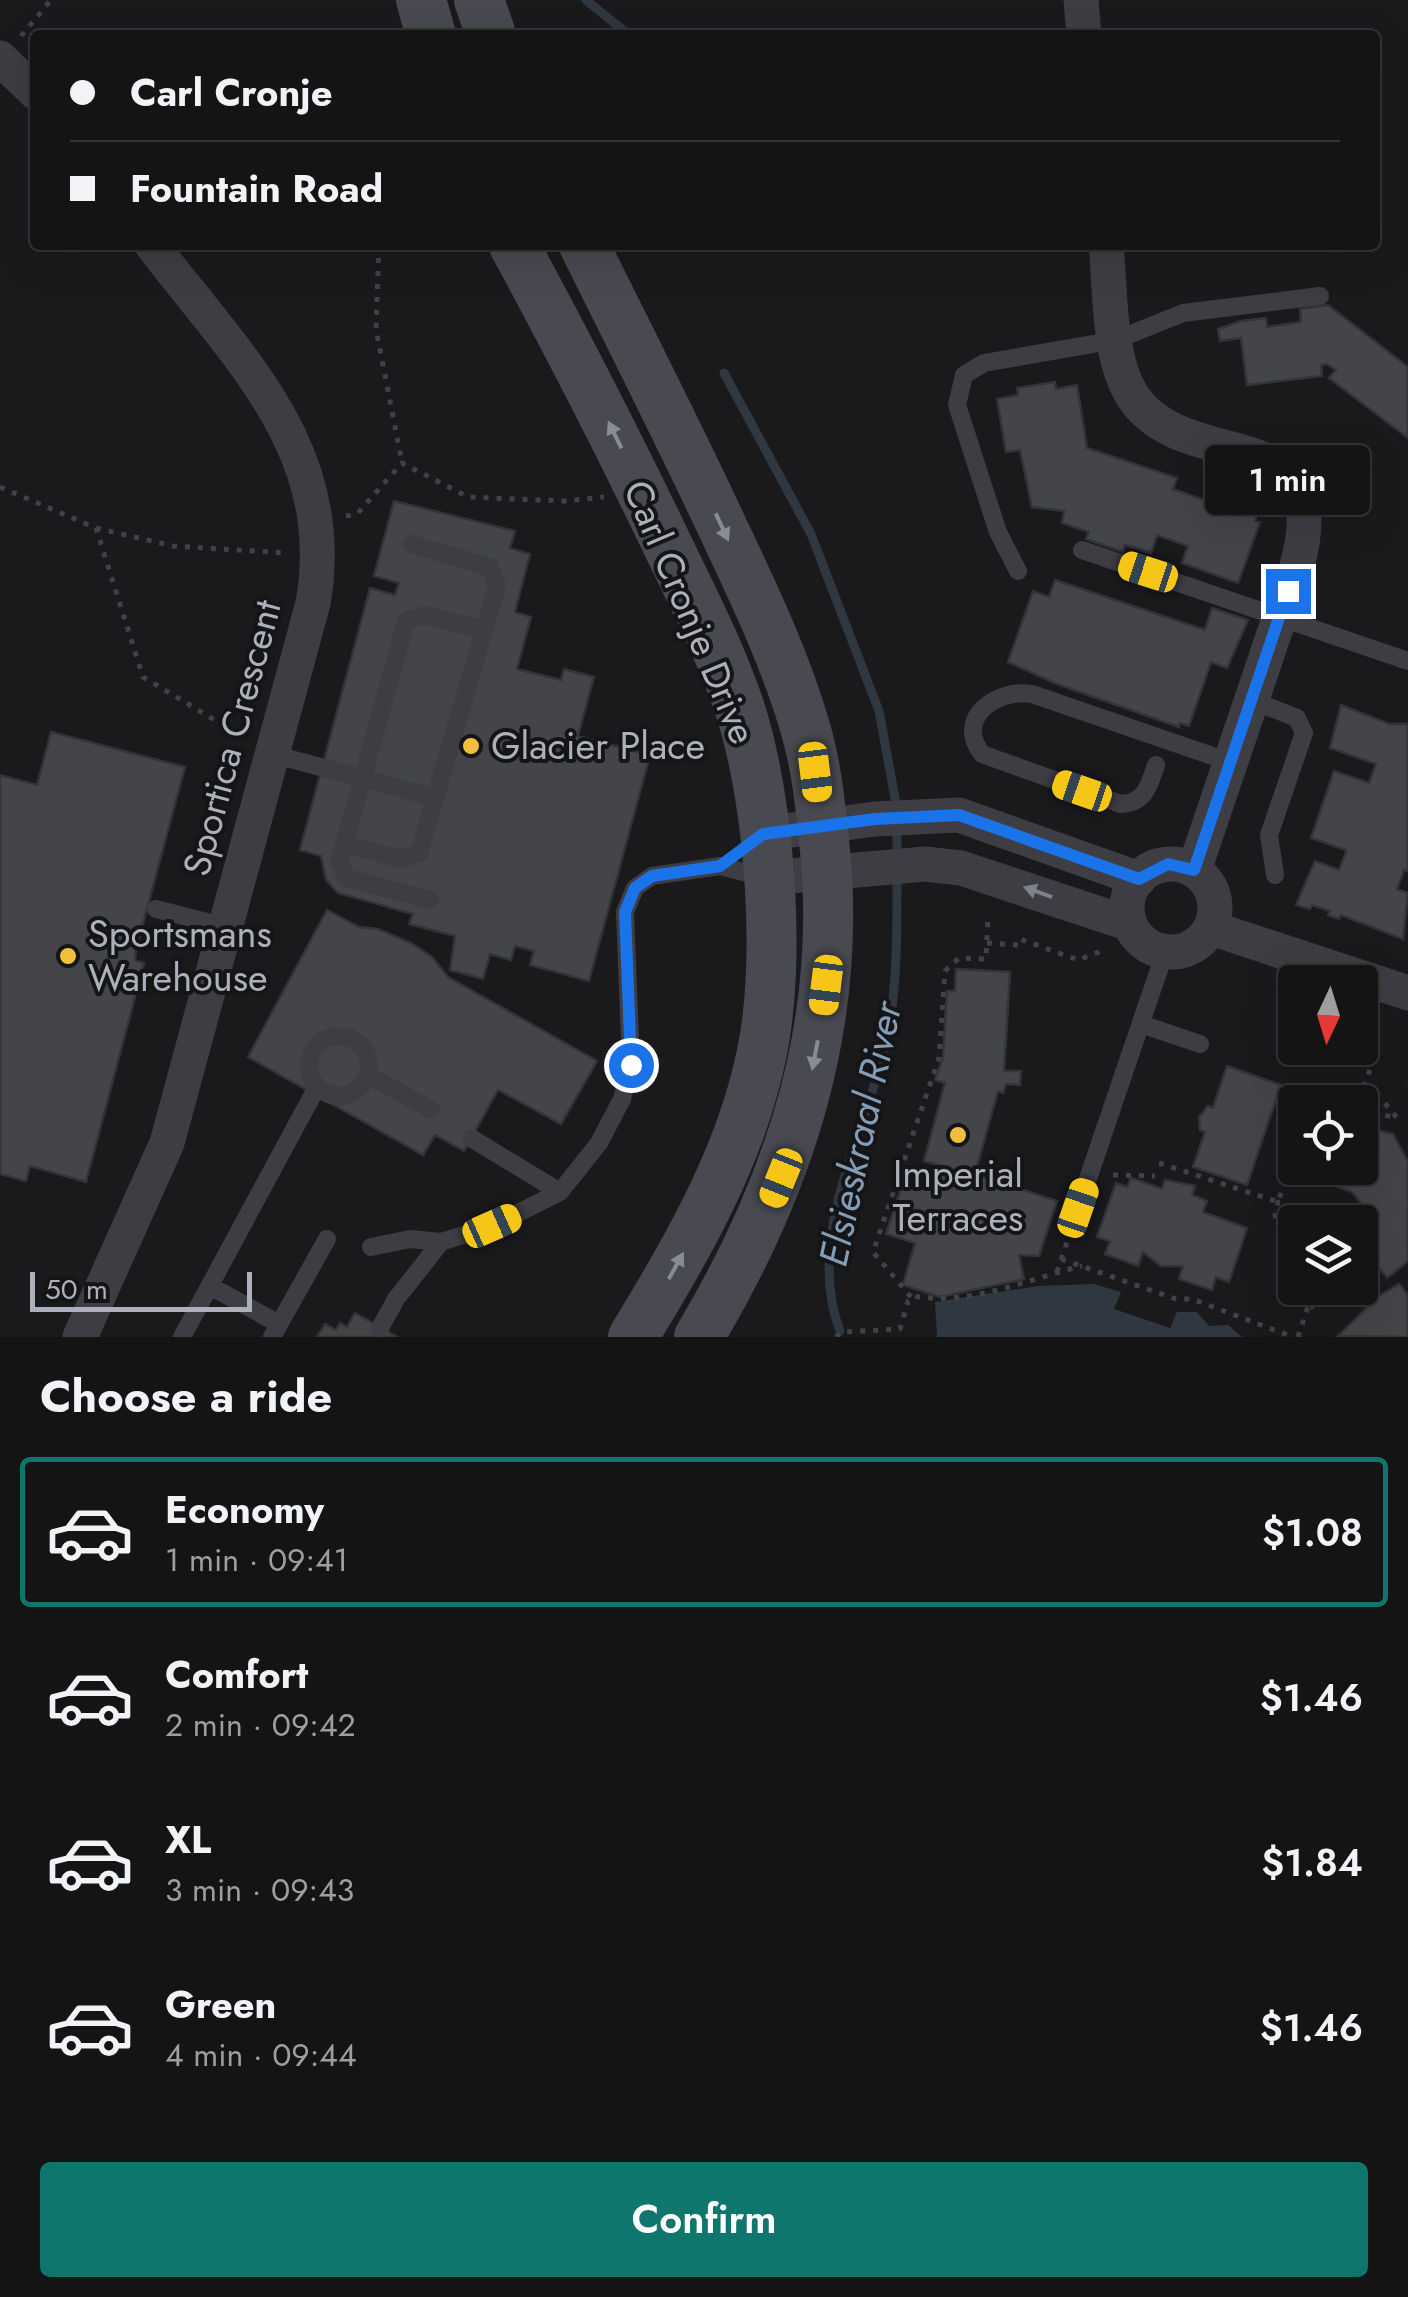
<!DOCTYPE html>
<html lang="en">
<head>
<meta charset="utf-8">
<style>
	:root { --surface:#141415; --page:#1d1d1e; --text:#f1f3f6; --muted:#9d9ea0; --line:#333334; --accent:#0f766e }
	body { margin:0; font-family:Jost,sans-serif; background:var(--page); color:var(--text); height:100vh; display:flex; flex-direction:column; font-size:38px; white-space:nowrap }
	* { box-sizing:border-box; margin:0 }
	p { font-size:32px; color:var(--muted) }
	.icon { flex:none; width:55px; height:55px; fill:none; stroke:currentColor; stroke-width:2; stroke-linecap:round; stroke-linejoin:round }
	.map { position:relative; height:1337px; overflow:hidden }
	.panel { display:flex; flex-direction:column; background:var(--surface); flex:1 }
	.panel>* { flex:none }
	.top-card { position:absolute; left:30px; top:30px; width:1350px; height:220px; border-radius:10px; box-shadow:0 10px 40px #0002,0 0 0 2px var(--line); display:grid; align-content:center; height:220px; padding:0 40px; background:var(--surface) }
	.needle { width:65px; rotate:184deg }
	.controls { position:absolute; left:1278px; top:965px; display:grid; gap:20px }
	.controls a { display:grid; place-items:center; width:100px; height:100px; border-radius:10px; background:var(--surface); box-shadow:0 10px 40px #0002,0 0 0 2px var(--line); font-size:50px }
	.scale { position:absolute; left:30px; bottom:25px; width:222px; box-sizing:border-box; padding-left:10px; border:5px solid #acb0bb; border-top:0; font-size:28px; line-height:35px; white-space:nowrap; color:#acb0bb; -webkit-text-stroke:8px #151517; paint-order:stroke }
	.end { position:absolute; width:45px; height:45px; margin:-22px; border:12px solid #1a73e8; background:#fff; box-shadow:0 0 0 5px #fff }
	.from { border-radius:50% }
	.bubble { position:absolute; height:70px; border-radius:10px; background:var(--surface); box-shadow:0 10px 40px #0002,0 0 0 2px var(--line); font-size:32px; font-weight:600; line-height:70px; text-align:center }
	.car { position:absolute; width:30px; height:60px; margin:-30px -15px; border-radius:12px; box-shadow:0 0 8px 2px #0007; background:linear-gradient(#f5c518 24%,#345 0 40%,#f5c518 0 76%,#345 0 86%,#f5c518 0) }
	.top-card b { display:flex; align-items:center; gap:35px; height:95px; font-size:38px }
	.top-card b+b { border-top:2px solid var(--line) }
	.top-card i { width:25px; height:25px; background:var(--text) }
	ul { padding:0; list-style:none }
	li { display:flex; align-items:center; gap:30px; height:150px; margin:0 20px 15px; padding:0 20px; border:5px solid transparent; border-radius:10px }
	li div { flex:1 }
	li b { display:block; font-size:38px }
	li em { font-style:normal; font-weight:600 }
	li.current { border-color:var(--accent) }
	li>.icon { width:90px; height:90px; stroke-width:1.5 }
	h2 { padding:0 40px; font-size:45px; line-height:120px }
	.action { display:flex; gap:20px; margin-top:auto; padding:20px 40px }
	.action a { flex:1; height:115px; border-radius:10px; background:var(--accent); color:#fff; font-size:40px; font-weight:600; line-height:115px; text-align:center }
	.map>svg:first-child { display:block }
	.water { fill:#2f3840 }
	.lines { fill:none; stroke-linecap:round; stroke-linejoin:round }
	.stream { stroke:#2f3840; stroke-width:9 }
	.building { fill:#444549; stroke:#343438; stroke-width:2.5 }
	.path { stroke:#414248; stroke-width:5; stroke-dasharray:5 8; stroke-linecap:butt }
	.service { stroke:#3d3d43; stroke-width:18 }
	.minor { stroke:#3d3d43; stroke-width:35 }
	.secondary { stroke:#494a51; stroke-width:50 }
	.oneway { fill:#898c96 }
	.oneway2 { fill:#80828b }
	.route { stroke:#1a73e8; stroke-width:12 }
	.poi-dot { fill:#f2bf3c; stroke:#151517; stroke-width:4 }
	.labels { text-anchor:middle; stroke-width:8; stroke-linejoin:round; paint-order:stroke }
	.street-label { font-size:38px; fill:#acb0bb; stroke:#151517 }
	.poi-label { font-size:38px; fill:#acb0bb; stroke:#151517; text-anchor:start }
	.water-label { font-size:40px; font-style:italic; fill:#849cb6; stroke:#151517 }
</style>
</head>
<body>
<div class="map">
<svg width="1408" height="1337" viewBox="0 0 1408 1337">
	<rect width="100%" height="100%" fill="#1a1a1c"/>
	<path class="water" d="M1094 1284 1121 1292 1114 1309 1170 1328 1177 1312H1197L1209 1326 1228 1325 1242 1337H937L935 1302 1038 1286Z"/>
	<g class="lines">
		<path class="stream" d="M586 0 629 35
			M724 373 811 534 879 711 897 809
			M897 824V859
			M840 1331C805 1239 863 1140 884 1050 898 994 897 931 897 874"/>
	</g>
	<path class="building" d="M1328 305 1408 367V438L1329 378 1336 370 1327 364 1321 365 1322 376 1247 385 1241 338 1220 341 1218 329 1241 321 1266 318 1267 327 1301 322 1300 309Z
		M1055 382 1056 389 1077 385 1087 448 1177 478 1173 489 1204 500 1208 490 1252 505 1250 509 1258 511 1255 521 1260 522 1238 583 1182 563 1188 546 1157 535 1151 553 1125 545 1123 552 1086 539 1089 532 1062 523 1064 511 1032 507 1020 450 1006 452 997 399 1018 395 1017 388Z
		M394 501 515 531 510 548 530 554 515 612 531 617 517 669 561 680 564 669 594 677 578 736 650 755 589 981 530 965 534 951 515 946 511 960 490 954 483 979 450 970 455 936 409 924 413 914 338 893 326 880 321 856 300 850 370 588 395 595 399 583 374 576Z
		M1055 580 1205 630 1212 608 1248 620 1227 668 1211 662 1189 726 1180 723 1179 727 1057 684 1008 662 1033 591 1049 597Z
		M1341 705 1389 724H1408V871L1404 870 1397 889 1408 893 1403 939 1341 915 1339 919 1328 915 1330 911 1312 905 1310 909 1296 905 1315 861 1339 870 1345 855 1346 850 1311 838 1334 771 1369 783 1376 764 1330 748Z
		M51 732 185 767 136 950 135 960 144 963 86 1182 30 1166 26 1181 0 1174V775L37 785Z
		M327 910 359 927 378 929 411 943 432 957 448 977 597 1061 561 1124 498 1090 464 1151 435 1135 423 1155 248 1057Z
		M956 969 1010 972 1004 1071H1021L1020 1085 1006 1084 1003 1093 998 1091 975 1174 1057 1201 1039 1256 1019 1255 1024 1279 940 1297 903 1285 915 1243 886 1234 907 1170 932 1178 942 1166 924 1161 945 1083 935 1080 943 1057 947 991H955Z
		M1227 1066 1281 1085 1247 1185 1193 1167 1205 1132 1200 1130 1199 1117 1208 1106 1213 1108Z
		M1360 1122 1361 1126 1393 1134 1408 1162V1261L1387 1278 1360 1243 1379 1225 1352 1192 1298 1173 1300 1168H1360Z
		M1131 1178 1162 1189 1165 1180 1195 1186 1192 1195 1207 1201 1203 1212 1247 1228 1229 1282 1216 1277 1212 1290 1179 1279 1183 1266H1161L1143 1252 1138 1266 1105 1254 1110 1241 1097 1237 1116 1183 1127 1187Z
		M1399 1284 1408 1295V1337L1338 1336 1379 1296Z
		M355 1313 397 1337H317L325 1324 336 1330 340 1323 347 1327Z"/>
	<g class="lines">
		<path class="path" d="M21 36 51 0
			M379 245 376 329 402 463
			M0 487 96 528 143 677 243 737
			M346 516 357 514 402 463 468 497 564 501 604 497
			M96 528 173 546 286 553
			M987 943 1018 945 1020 939 1078 960 1104 950
			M1331 1102 1337 1084 1362 1093 1376 1052
			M1360 1109 1397 1118 1382 1100 1362 1093
			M1159 1163 1278 1202 1295 1152
			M1113 1175 1155 1176
			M1295 1252 1275 1215 1278 1202 1326 1222
			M1061 1259 1176 1299H1192L1293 1337
			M1057 1272 1072 1227
			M911 1297 873 1252 939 1058 945 971 959 958 986 959 988 917
			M1310 1308 1335 1288
			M836 1337 842 1332 900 1329 908 1301 914 1296C972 1306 1027 1279 1082 1266
			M1298 1337 1314 1288"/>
		<path class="service" d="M1082 550 1408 661
			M1018 571 998 532 957 405 964 375 984 363 1116 340 1183 313 1320 296
			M1251 700 1297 718 1304 733 1269 835 1275 875
			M272 754 436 798
			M1156 765C1149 786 1145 803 1121 804L982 754C954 718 997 688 1032 694L1230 762
			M344 844 401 859 419 853 497 586 490 567 411 544
			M430 900 347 878 339 863 406 621 424 615 481 629
			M156 909 226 927
			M1141 1024 1200 1044
			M309 1066a30 30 0 1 1 60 0a30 30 0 1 1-60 0Z
			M368 1075 431 1110
			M471 1138 560 1192
			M1078 1208 1165 952
			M371 1247 410 1239 441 1242 492 1226 560 1192 599 1143 622 1099 631 1065 625 912 635 888 652 876 720 866 763 877
			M210 1286 279 1324
			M380 1328 396 1299 441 1242
			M182 1337 317 1087
			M272 1337 327 1239"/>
		<path class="minor" d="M1081 0 1084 35
			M0 58 35 92
			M1106 245C1111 292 1107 362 1136 401 1193 476 1338 416 1297 566L1194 870
			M763 834 875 819 959 815 1139 879
			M1127 908a44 44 0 1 1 88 0a44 44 0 1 1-88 0Z
			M768 878 925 864 961 868 1130 924
			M1211 928 1408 993
			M80 1337 167 1143 313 603C340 450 237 357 152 245"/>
		<path class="secondary" d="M421 0 431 35
			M479 0 491 35
			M514 245C567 343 618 442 666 542 692 596 721 652 740 709 771 806 783 971 758 1070 735 1166 684 1254 633 1337
			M584 245C630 338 677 430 721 524 752 590 785 658 805 727 816 764 820 802 824 840 844 1020 791 1183 699 1337"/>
	</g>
	<defs><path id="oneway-solid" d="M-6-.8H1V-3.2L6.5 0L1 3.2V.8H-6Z" transform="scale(2.5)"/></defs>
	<g class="oneway">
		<use href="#oneway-solid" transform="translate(615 435) rotate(-116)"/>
		<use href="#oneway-solid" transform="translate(722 527) rotate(65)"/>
		<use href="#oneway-solid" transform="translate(815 1055) rotate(101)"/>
		<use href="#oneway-solid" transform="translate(676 1266) rotate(-61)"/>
	</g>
	<use class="oneway2" href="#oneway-solid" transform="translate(1038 892) rotate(-160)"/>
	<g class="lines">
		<path class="route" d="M631 1065 625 912 635 888 652 876 720 866 763 834 875 819 959 815 1139 879 1168 864 1194 870 1288 591"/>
	</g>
	<g class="poi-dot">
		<circle cx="471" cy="746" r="10"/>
		<circle cx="68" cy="956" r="10"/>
		<circle cx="958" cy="1135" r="10"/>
	</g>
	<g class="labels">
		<g class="street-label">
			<text transform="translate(690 612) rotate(67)" y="13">Carl Cronje Drive</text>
			<text transform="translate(232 738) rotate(-75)" y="13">Sportica Crescent</text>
		</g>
		<g class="poi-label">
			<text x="491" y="759">Glacier Place</text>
			<text x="88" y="947">Sportsmans<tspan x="88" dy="44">Warehouse</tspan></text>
			<text x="958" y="1187" text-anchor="middle">Imperial<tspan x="958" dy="44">Terraces</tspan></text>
		</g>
		<g class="water-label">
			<text transform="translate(860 1134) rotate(-78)" y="14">Elsieskraal River</text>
		</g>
	</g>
</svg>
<div class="controls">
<a><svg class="needle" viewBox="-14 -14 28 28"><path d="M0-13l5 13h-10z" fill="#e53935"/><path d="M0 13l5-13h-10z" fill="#9d9ea0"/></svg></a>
<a><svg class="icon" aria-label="locate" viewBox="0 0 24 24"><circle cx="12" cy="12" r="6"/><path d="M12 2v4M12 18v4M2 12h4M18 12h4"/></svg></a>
<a><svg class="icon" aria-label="layers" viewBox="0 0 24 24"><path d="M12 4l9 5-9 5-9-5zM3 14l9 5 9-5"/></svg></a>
</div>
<div class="scale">50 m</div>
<i class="end from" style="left:631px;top:1065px"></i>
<i class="end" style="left:1288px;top:591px"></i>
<div class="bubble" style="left:1205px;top:445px;width:165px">1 min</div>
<i class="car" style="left:1148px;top:572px;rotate:288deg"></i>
<i class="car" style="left:815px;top:772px;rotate:173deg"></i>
<i class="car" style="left:1082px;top:791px;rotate:289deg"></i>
<i class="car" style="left:826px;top:985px;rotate:187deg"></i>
<i class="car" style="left:781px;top:1178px;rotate:202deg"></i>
<i class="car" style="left:1078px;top:1208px;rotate:19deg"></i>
<i class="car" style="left:492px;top:1226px;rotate:66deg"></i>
<div class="top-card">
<b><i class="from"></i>Carl Cronje</b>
<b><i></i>Fountain Road</b>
</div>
</div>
<section class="panel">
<h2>Choose a ride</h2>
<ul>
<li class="current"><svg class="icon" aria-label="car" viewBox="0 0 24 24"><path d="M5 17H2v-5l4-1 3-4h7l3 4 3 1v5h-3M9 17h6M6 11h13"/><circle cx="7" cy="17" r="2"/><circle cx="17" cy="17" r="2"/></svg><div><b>Economy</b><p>1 min · 09:41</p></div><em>$1.08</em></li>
<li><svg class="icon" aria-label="car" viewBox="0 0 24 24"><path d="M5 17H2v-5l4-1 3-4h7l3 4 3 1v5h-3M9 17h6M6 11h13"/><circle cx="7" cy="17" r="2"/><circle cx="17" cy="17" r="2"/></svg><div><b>Comfort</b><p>2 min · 09:42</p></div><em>$1.46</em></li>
<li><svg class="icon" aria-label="car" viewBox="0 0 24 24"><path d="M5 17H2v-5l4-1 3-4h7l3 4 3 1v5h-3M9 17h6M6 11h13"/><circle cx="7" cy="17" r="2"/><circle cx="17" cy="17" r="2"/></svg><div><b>XL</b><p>3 min · 09:43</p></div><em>$1.84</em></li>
<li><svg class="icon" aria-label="car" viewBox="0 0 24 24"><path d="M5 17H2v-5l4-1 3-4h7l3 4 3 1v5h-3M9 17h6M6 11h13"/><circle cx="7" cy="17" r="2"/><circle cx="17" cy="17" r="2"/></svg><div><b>Green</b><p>4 min · 09:44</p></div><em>$1.46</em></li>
</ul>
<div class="action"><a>Confirm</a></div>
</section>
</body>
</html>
